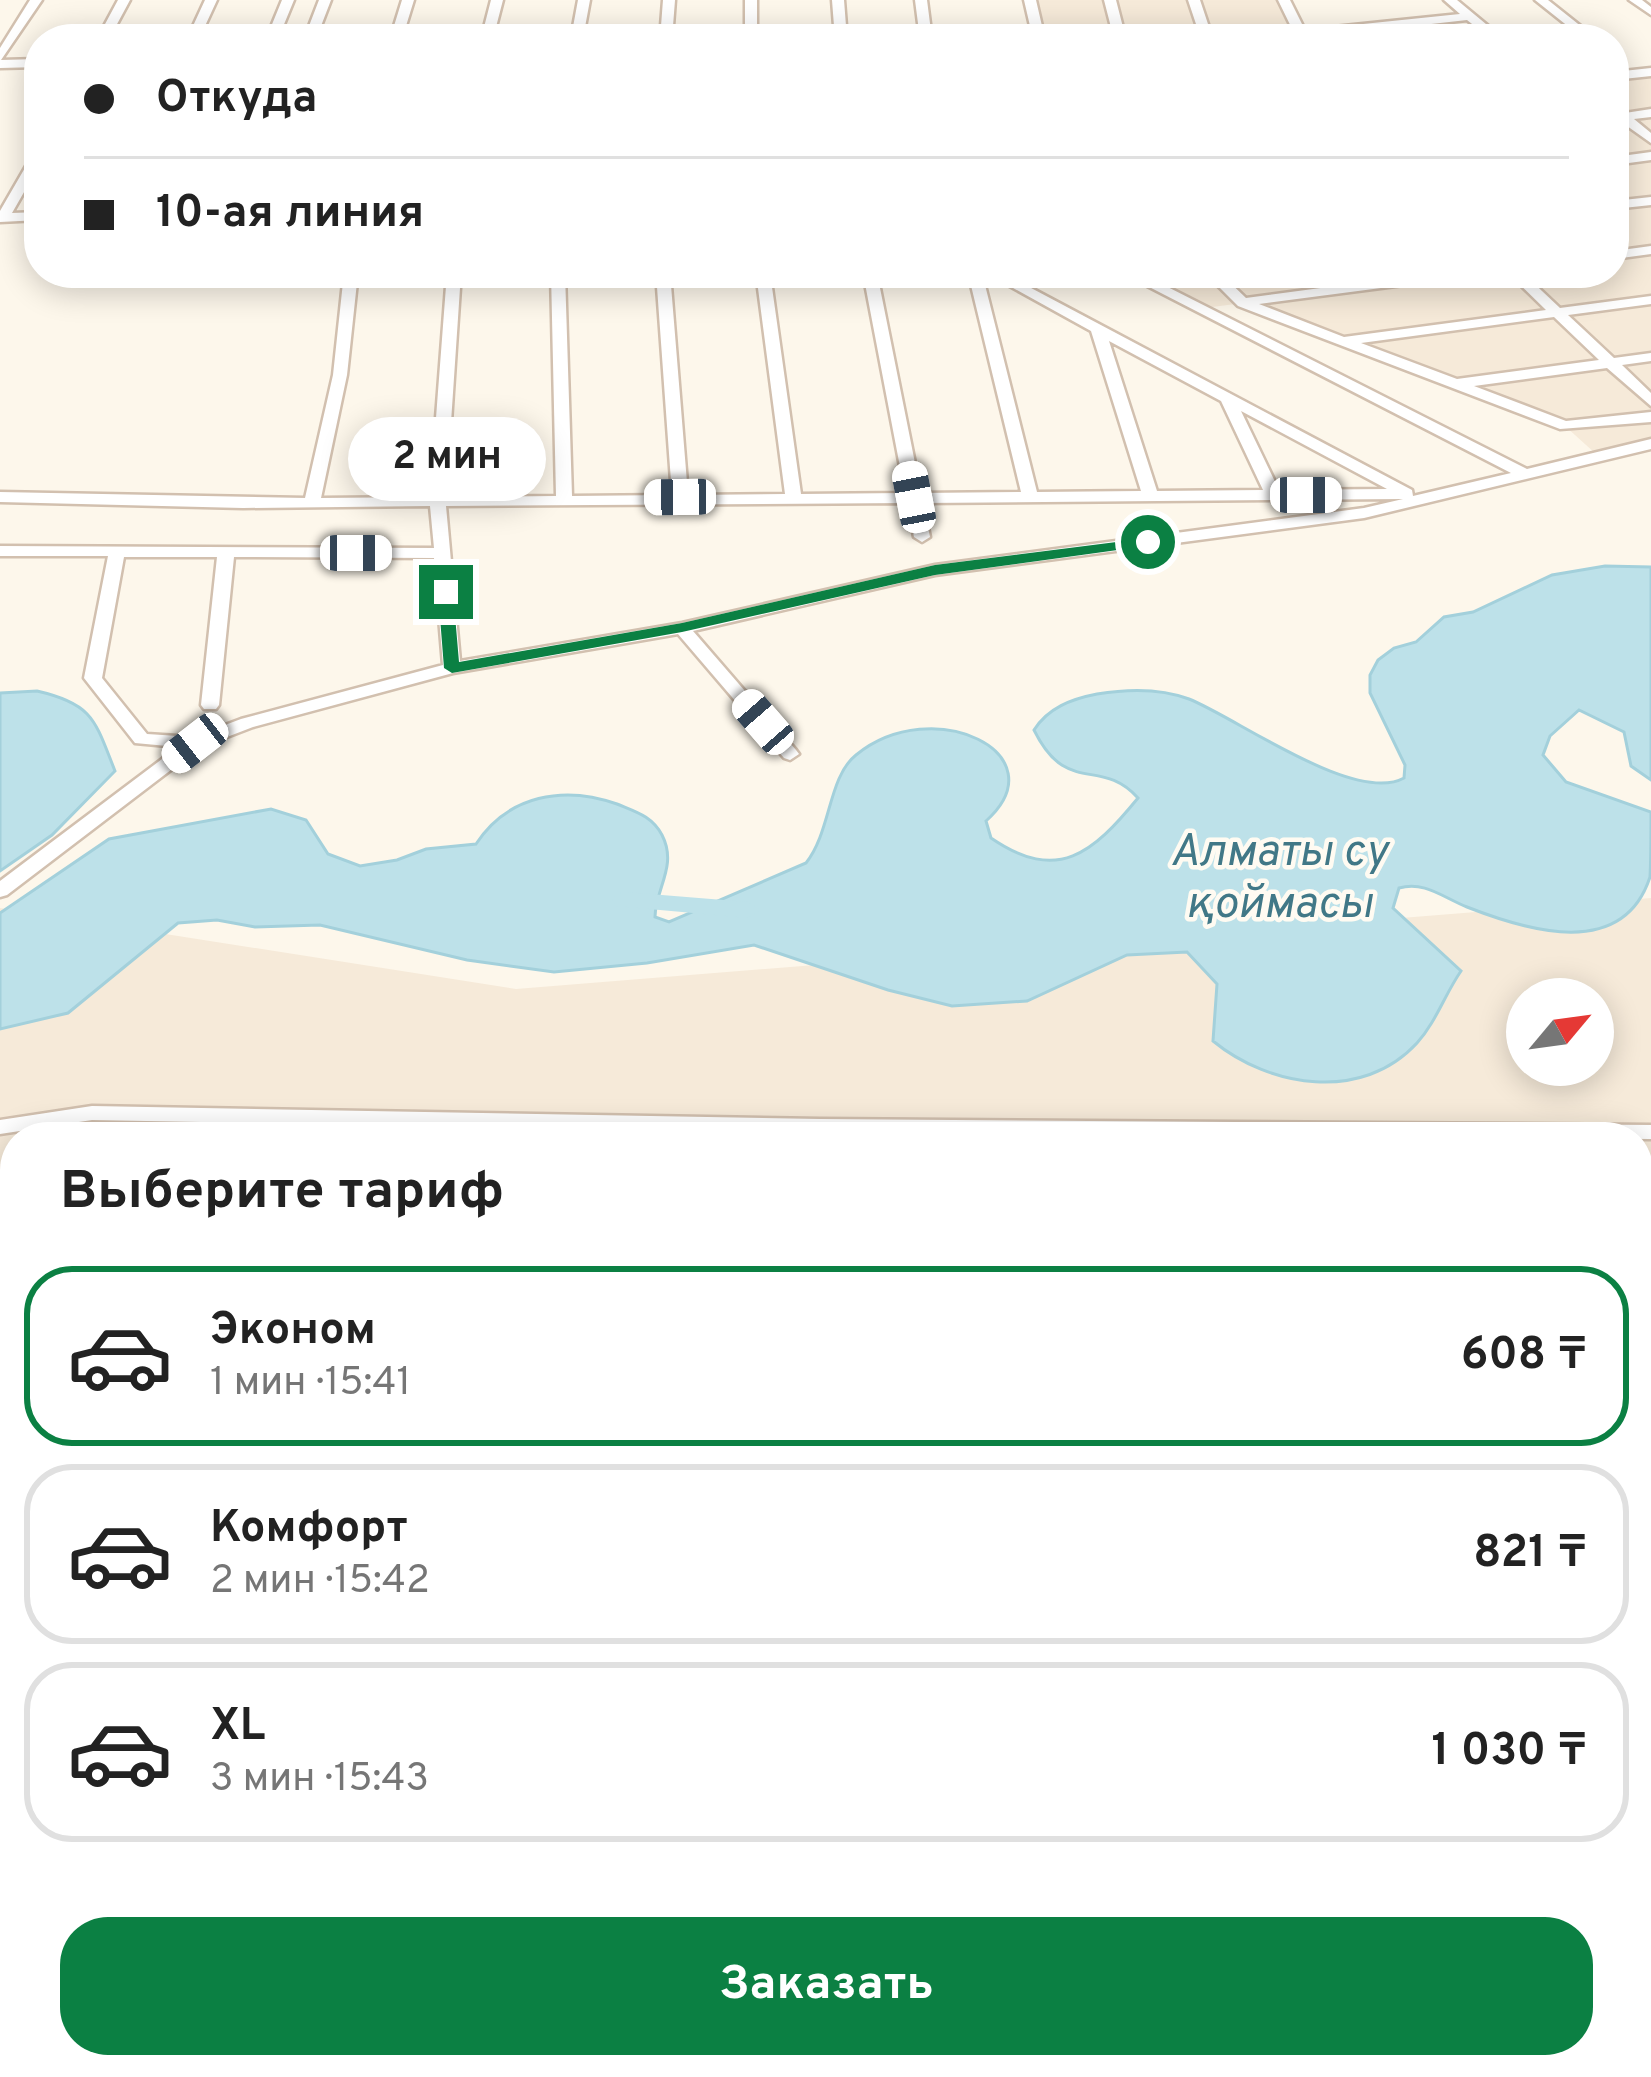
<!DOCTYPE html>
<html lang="ru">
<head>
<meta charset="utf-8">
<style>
	:root { --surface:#fff; --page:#f2f2f2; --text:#222; --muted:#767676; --line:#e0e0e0; --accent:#0b8043 }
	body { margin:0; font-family:Overpass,sans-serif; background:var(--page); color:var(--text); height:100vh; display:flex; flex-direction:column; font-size:45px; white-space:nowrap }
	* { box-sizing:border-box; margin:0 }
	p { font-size:39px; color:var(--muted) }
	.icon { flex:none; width:66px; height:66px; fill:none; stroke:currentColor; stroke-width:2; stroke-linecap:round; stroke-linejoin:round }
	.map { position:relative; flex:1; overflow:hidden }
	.panel { position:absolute; left:0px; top:1122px; width:1653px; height:957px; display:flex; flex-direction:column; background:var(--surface); border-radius:48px 48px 0 0; box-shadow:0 6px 30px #0003 }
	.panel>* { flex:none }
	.top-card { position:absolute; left:24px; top:24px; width:1605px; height:264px; border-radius:48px; box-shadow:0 6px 30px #0003; display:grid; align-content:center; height:264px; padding:0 60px; background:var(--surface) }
	.needle { width:78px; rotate:61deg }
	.fabs { position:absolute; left:1506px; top:978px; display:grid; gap:24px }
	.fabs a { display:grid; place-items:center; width:108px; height:108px; border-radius:50%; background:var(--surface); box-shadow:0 6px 30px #0003; font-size:60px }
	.end { position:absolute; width:54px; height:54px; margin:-27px; border:15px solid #0b8043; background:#fff; box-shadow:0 0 0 6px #fff }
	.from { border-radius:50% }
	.bubble { position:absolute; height:84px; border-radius:42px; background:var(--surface); box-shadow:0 6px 30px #0003; font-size:39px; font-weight:700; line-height:84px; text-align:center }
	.car { position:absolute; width:36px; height:72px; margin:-36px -18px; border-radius:15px; box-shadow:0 0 9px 3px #0007; background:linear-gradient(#fff 24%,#345 0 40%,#fff 0 76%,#345 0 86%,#fff 0) }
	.top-card b { display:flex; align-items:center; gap:42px; height:114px; font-size:45px }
	.top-card b+b { border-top:3px solid var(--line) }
	.top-card i { width:30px; height:30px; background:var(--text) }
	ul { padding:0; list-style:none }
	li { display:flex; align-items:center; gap:36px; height:180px; margin:0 24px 18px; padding:0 36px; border:6px solid var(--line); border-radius:48px }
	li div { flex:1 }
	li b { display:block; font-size:45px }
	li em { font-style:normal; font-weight:700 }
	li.current { border-color:var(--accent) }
	li>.icon { width:108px; height:108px; stroke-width:1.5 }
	h2 { padding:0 60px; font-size:54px; line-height:144px }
	.cta { display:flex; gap:24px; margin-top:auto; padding:24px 60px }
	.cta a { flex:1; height:138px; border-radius:48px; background:var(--accent); color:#fff; font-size:48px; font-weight:700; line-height:138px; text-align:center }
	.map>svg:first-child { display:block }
	.residential { fill:#f6ead9; fill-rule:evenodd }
	.water { fill:#bde1e9; stroke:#a3d0db; stroke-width:3 }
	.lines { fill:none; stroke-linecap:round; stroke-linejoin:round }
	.river { fill:#bde1e9; fill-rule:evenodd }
	.minor-casing { stroke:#d2c0af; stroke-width:5 }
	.minor { fill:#fff; fill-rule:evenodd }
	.route { fill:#0b8043 }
	.labels { text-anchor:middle; stroke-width:9; stroke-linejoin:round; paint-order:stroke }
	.water-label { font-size:45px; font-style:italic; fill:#417887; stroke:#fffbf2 }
</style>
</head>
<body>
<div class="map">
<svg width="1651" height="2077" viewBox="0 0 1651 2077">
	<rect width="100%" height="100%" fill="#fdf7eb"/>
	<path class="residential" d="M1030 0H1282L1301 39H1039Z
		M1651 70V444L1596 454 1565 426 1243 303 1197 309 1130 273H1614V74Z
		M1651 898V1336L1638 1337V1137H15V1397H0V908L516 989ZM1527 999H1593V1065H1527Z"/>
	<path class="water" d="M1605 566 1651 567V780L1631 766 1624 732 1579 710 1550 736 1543 755 1566 782 1651 812C1651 832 1651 859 1650 877 1623 960 1528 931 1467 907 1442 897 1425 881 1399 888L1393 908 1461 971C1445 994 1436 1022 1417 1043 1362 1103 1269 1087 1213 1041L1217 984 1187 952 1127 955 1027 1001 952 1006 888 990 754 945 647 963 554 972 467 960 320 925 255 927 217 920 178 923 68 1013 0 1029V913L109 839 271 809 306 820 328 854 360 866 397 860 426 849 476 844C508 795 564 785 617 804 636 812 652 816 662 835 678 866 655 889 655 917L669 922 806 863C831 832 828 777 856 755 933 692 1061 754 986 821L991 838C1058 884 1093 853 1138 798 1100 756 1067 797 1034 730 1048 708 1071 699 1097 694 1127 689 1160 688 1189 699 1237 718 1355 805 1404 778L1405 765 1370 693V675L1378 660 1394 648 1416 642 1444 617 1473 612 1552 575Z
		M37 691C94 704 95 721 115 771L52 835 0 871V693Z"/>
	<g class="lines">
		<path class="river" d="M625 892 748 902 761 910 748 918 616 906 612 900 616 894Z"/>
		<defs>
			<path id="minor" d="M30 0H42L1 60 39 59V67L0 68V48Z
				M118 0H130L109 39H97Z
				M205 0H217L199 39H187Z
				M282 0H294L278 39H266Z
				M319 0H331L316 39H304Z
				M402 0H414L402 39H390Z
				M491 0H503L496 27H573L578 0H590L583 38 572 39V34H494L493 39H481Z
				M663 0H675L672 39H660Z
				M745 0H757V39H745Z
				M832 0H844L847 39H835Z
				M915 0H927L932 39H920Z
				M1024 0H1036L1045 39H1033Z
				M1104 0H1116L1126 39H1114Z
				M1188 0H1200L1213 39H1201Z
				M1278 0H1290L1305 30 1460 14 1444 0H1457L1504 39H1491L1467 20 1297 39Z
				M1535 0H1548L1597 39H1584Z
				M1629 0H1642L1651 7V15Z
				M1651 68V76L1614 80V72Z
				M1614 106 1625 113 1651 109V117L1634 119 1651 133V143L1620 121 1614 122Z
				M39 150V166L12 213 39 212V220L0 222V211L33 154Z
				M1651 152V160L1614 165V157Z
				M1651 197V205L1614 209V201Z
				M1651 246V254L1614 259V251Z
				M344 273H358L347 375 321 498 430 497 447 273H461L446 497 556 496 551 273H565L572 496 672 495 656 273H670L688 495 785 494 756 273H770L801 494 905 493 863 273H877L921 493 1021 492 968 273H982L1037 492 1141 491 1091 331 986 273H1003L1412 490 1413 496 1511 473 1122 273H1140L1527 469 1651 439V449L1364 518 935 575 693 631 796 750 799 754 790 760 784 758 678 634 453 673 253 727 201 747 7 895 0 897V881L178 747 135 743 84 678 108 556H0V546L434 548 430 506 243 508 0 502V492L305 498 333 375ZM1109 341 1221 401 1263 490 1157 491ZM1241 411 1387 489 1279 490ZM1403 499 1364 508 935 565 682 623 460 661 446 506 907 503 914 537 922 542 930 537 923 503ZM124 557H217L201 705 204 709H216L219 705 234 557 434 558 443 665 241 719 193 737 147 734 102 678Z
				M1205 273H1220L1246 298 1433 273H1472L1465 277 1259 304 1344 337 1546 310 1508 273H1523L1560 308 1651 296V304L1568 315 1614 358 1651 353V361L1622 365 1651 393V406L1607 368 1474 386 1566 421 1651 412V422L1560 429 1238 306ZM1554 317 1599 360 1457 379 1361 343Z
				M92 1106 820 1119 1651 1125V1139L820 1133 92 1120 0 1134V1120Z"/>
		</defs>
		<use href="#minor" class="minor-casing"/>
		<use href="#minor" class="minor"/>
	</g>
	<path class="route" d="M1148 538 1156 542 1154 545 935 575 682 632 452 673 444 668 438 592 446 587 453 592 459 662 682 623 935 565Z"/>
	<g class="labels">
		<g class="water-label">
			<text x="1279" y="865">Алматы су<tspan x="1279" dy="52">қоймасы</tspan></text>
		</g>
	</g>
</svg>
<div class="fabs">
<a><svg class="needle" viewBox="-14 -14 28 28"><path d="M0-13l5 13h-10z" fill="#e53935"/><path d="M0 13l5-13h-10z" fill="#767676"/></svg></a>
</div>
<i class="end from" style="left:1148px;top:542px"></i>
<i class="end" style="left:446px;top:592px"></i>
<div class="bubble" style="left:348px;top:417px;width:198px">2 мин</div>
<i class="car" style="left:1306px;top:495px;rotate:90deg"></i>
<i class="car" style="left:680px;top:497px;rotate:269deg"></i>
<i class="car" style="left:914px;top:497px;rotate:349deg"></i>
<i class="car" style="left:356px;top:553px;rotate:90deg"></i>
<i class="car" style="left:763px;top:722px;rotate:319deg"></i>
<i class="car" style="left:195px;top:743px;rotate:232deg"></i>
<div class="top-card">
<b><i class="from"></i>Откуда</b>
<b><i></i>10-ая линия</b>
</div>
<section class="panel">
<h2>Выберите тариф</h2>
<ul>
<li class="current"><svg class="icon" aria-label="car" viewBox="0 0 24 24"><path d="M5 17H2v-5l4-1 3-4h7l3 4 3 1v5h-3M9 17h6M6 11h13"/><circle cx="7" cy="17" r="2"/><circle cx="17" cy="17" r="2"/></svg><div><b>Эконом</b><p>1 мин · 15:41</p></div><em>608 ₸</em></li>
<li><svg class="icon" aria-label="car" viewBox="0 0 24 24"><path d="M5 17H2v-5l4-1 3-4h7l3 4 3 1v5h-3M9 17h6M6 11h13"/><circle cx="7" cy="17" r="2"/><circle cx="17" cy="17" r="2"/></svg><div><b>Комфорт</b><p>2 мин · 15:42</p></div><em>821 ₸</em></li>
<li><svg class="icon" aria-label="car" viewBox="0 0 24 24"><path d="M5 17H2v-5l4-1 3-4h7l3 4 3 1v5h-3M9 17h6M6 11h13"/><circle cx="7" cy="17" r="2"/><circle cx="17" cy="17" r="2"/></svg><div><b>XL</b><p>3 мин · 15:43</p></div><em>1 030 ₸</em></li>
</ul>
<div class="cta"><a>Заказать</a></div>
</section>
</div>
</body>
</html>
